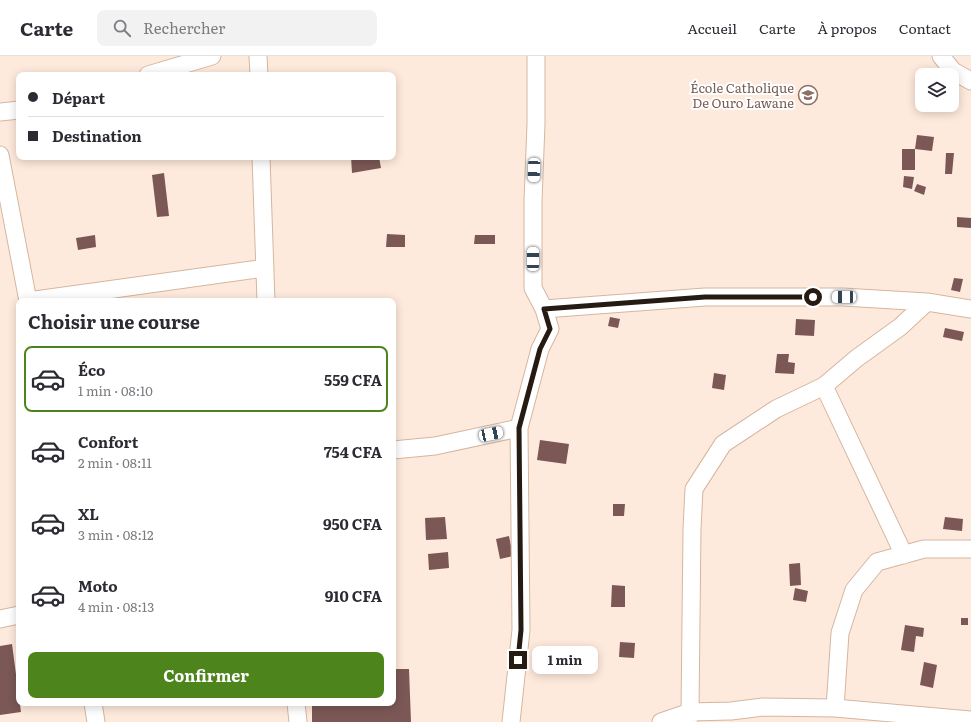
<!DOCTYPE html>
<html lang="fr">
<head>
<meta charset="utf-8">
<style>
	:root { --surface:#fff; --page:#f2f2f3; --text:#2b2b33; --muted:#7c7c81; --line:#e1e1e2; --accent:#4e841c }
	body { margin:0; font-family:Literata,serif; background:var(--page); color:var(--text); height:100vh; display:flex; flex-direction:column; font-size:15px; white-space:nowrap }
	* { box-sizing:border-box; margin:0 }
	p { font-size:13px; color:var(--muted) }
	.icon { flex:none; width:22px; height:22px; fill:none; stroke:currentColor; stroke-width:2; stroke-linecap:round; stroke-linejoin:round }
	.map { position:relative; flex:1; overflow:hidden }
	.details { position:absolute; left:16px; top:242px; width:380px; height:408px; display:flex; flex-direction:column; background:var(--surface); border-radius:8px; box-shadow:0 2px 10px #0003 }
	.details>* { flex:none }
	.hud { position:absolute; left:16px; top:16px; width:380px; height:88px; border-radius:8px; box-shadow:0 2px 10px #0003; display:grid; align-content:center; height:88px; padding:0 12px; background:var(--surface) }
	.buttons { position:absolute; left:915px; top:12px; display:grid; gap:8px }
	.buttons a { display:grid; place-items:center; width:44px; height:44px; border-radius:8px; background:var(--surface); box-shadow:0 2px 10px #0003; font-size:20px }
	.end { position:absolute; width:18px; height:18px; margin:-9px; border:5px solid #261b12; background:#fff; box-shadow:0 0 0 2px #fff }
	.from { border-radius:50% }
	.bubble { position:absolute; height:28px; border-radius:8px; background:var(--surface); box-shadow:0 2px 10px #0003; font-size:13px; font-weight:700; line-height:28px; text-align:center }
	.car { position:absolute; width:12px; height:24px; margin:-12px -6px; border-radius:5px; box-shadow:0 0 3px 1px #0007; background:linear-gradient(#fff 24%,#345 0 40%,#fff 0 76%,#345 0 86%,#fff 0) }
	.hud b { display:flex; align-items:center; gap:14px; height:38px; font-size:15px }
	.hud b+b { border-top:1px solid var(--line) }
	.hud i { width:10px; height:10px; background:var(--text) }
	ul { padding:0; list-style:none }
	li { display:flex; align-items:center; gap:12px; height:66px; margin:0 8px 6px; padding:0 4px; border:2px solid transparent; border-radius:8px }
	li div { flex:1 }
	li b { display:block; font-size:15px }
	li em { font-style:normal; font-weight:700 }
	li.active { border-color:var(--accent) }
	li>.icon { width:36px; height:36px; stroke-width:1.5 }
	h2 { padding:0 12px; font-size:18px; line-height:48px }
	.primary-button { display:flex; gap:8px; margin-top:auto; padding:8px 12px }
	.primary-button a { flex:1; height:46px; border-radius:8px; background:var(--accent); color:#fff; font-size:16px; font-weight:700; line-height:46px; text-align:center }
	header { display:flex; align-items:center; gap:24px; box-sizing:border-box; height:56px; padding:0 20px; background:var(--surface); border-bottom:1px solid var(--line) }
	header strong { font-size:19px }
	nav { display:flex; gap:22px; margin-inline-start:auto; font-size:14px }
	.search { width:280px; height:36px; background:var(--page); display:flex; align-items:center; gap:10px; box-sizing:border-box; padding:0 14px; border-radius:8px; color:var(--muted); font-size:15px }
	.map>svg:first-child { display:block }
	.building { fill:#7b5856 }
	.lines { fill:none; stroke-linecap:round; stroke-linejoin:round }
	.minor-casing { stroke:#d5b69f; stroke-width:19 }
	.minor { stroke:#fff; stroke-width:17 }
	.route { stroke:#261b12; stroke-width:5 }
	.labels { text-anchor:middle; stroke-width:4; stroke-linejoin:round; paint-order:stroke }
	.education-label { font-size:13px; fill:#785e54; stroke:#fff; text-anchor:end }
</style>
</head>
<body>
<header>
<strong>Carte</strong>
<div class="search"><svg class="icon" aria-label="search" viewBox="0 0 24 24"><circle cx="10" cy="10" r="6"/><path d="M15 15l6 6"/></svg>Rechercher</div>
<nav><a>Accueil</a><a>Carte</a><a>À propos</a><a>Contact</a></nav>
</header>
<div class="map">
<svg width="971" height="666" viewBox="0 0 971 666">
	<rect width="100%" height="100%" fill="#feeadc"/>
	<path class="building" d="M917 79 934 81 932 95 915 93Z
		M902 93H915V114H902Z
		M946 97H954L952 118H945Z
		M351 101H379L381 112 352 117Z
		M164 117 169 160 157 161 152 119Z
		M904 120 914 121 912 133 903 131Z
		M917 128 926 131 924 139 914 135Z
		M957 161 971 162V172L957 171Z
		M387 178 405 179V191H386Z
		M95 179 96 191 78 194 76 182Z
		M475 179H495V188H474Z
		M954 222 963 223 960 236 951 234Z
		M610 261 620 263 618 272 608 270Z
		M796 263 815 264 814 280 795 279Z
		M945 272 964 276 962 285 943 281Z
		M777 298H789L788 306 795 307 794 318 775 317Z
		M714 317 726 319 724 334 712 332Z
		M540 384 569 388 566 408 537 404Z
		M613 448H625L624 460H613Z
		M445 461 447 483 426 484 425 462Z
		M945 461 963 463 962 475 943 473Z
		M509 480 513 500 500 503 496 483Z
		M448 496 449 512 429 514 428 498Z
		M800 507 801 529 790 530 789 508Z
		M612 529 625 530V551H611Z
		M795 532 808 535 806 546 793 544Z
		M961 562H968V569H961Z
		M905 569 924 572 923 581 916 580 914 596 901 594Z
		M620 586 635 587 634 602 619 601Z
		M12 588 21 656 0 659V590Z
		M924 606 937 609 933 632 920 629Z
		M393 613H409L411 666H312V647H393Z"/>
	<g class="lines">
		<defs>
			<path id="minor" d="M258 0 259 19
				M941 0 953 15 971 25
				M148 19 212 0
				M0 56 19 54
				M0 99 28 245
				M261 101 266 245
				M28 245 265 212
				M544 253 705 241H843L927 246
				M824 330 904 499
				M393 394 435 390 519 372
				M0 563 19 559
				M93 647 96 666
				M296 647 298 666
				M835 652 840 577 854 534 877 506 924 493H971
				M511 666 521 574 519 372 540 293 550 273 544 253 533 232V145L536 68V0
				M661 666 690 656 731 655 763 651 835 652 971 664
				M688 666 690 656 692 473 694 433 723 388 776 353 824 330 857 302 900 271 927 246 971 253"/>
		</defs>
		<use href="#minor" class="minor-casing"/>
		<use href="#minor" class="minor"/>
	</g>
	<g class="lines">
		<path class="route" d="M518 604 521 574 519 372 540 293 550 273 544 253 705 241H813"/>
	</g>
	<defs>
		<symbol id="school-ring" viewBox="-11 -11 22 22"><circle r="9.5" fill="#fff" stroke="#8d6e63" stroke-width="1.5"/><path d="M0-5L7-2L0 1L-7-2ZM-4 1L0 2.5L4 1V4Q0 6-4 4Z" fill="#8d6e63"/></symbol>
	</defs>
	<g fill-rule="evenodd">
		<use href="#school-ring" x="797" y="28" width="22" height="22"/>
	</g>
	<g class="labels">
		<g class="education-label">
			<text x="794" y="37">École Catholique<tspan x="794" dy="15">De Ouro Lawane</tspan></text>
		</g>
	</g>
</svg>
<div class="buttons">
<a><svg class="icon" aria-label="layers" viewBox="0 0 24 24"><path d="M12 4l9 5-9 5-9-5zM3 14l9 5 9-5"/></svg></a>
</div>
<i class="end from" style="left:813px;top:241px"></i>
<i class="end" style="left:518px;top:604px"></i>
<div class="bubble" style="left:532px;top:590px;width:66px">1 min</div>
<i class="car" style="left:534px;top:114px;rotate:182deg"></i>
<i class="car" style="left:533px;top:203px;rotate:0deg"></i>
<i class="car" style="left:844px;top:241px;rotate:270deg"></i>
<i class="car" style="left:491px;top:378px;rotate:78deg"></i>
<div class="hud">
<b><i class="from"></i>Départ</b>
<b><i></i>Destination</b>
</div>
<section class="details">
<h2>Choisir une course</h2>
<ul>
<li class="active"><svg class="icon" aria-label="car" viewBox="0 0 24 24"><path d="M5 17H2v-5l4-1 3-4h7l3 4 3 1v5h-3M9 17h6M6 11h13"/><circle cx="7" cy="17" r="2"/><circle cx="17" cy="17" r="2"/></svg><div><b>Éco</b><p>1 min · 08:10</p></div><em>559 CFA</em></li>
<li><svg class="icon" aria-label="car" viewBox="0 0 24 24"><path d="M5 17H2v-5l4-1 3-4h7l3 4 3 1v5h-3M9 17h6M6 11h13"/><circle cx="7" cy="17" r="2"/><circle cx="17" cy="17" r="2"/></svg><div><b>Confort</b><p>2 min · 08:11</p></div><em>754 CFA</em></li>
<li><svg class="icon" aria-label="car" viewBox="0 0 24 24"><path d="M5 17H2v-5l4-1 3-4h7l3 4 3 1v5h-3M9 17h6M6 11h13"/><circle cx="7" cy="17" r="2"/><circle cx="17" cy="17" r="2"/></svg><div><b>XL</b><p>3 min · 08:12</p></div><em>950 CFA</em></li>
<li><svg class="icon" aria-label="car" viewBox="0 0 24 24"><path d="M5 17H2v-5l4-1 3-4h7l3 4 3 1v5h-3M9 17h6M6 11h13"/><circle cx="7" cy="17" r="2"/><circle cx="17" cy="17" r="2"/></svg><div><b>Moto</b><p>4 min · 08:13</p></div><em>910 CFA</em></li>
</ul>
<div class="primary-button"><a>Confirmer</a></div>
</section>
</div>
</body>
</html>
